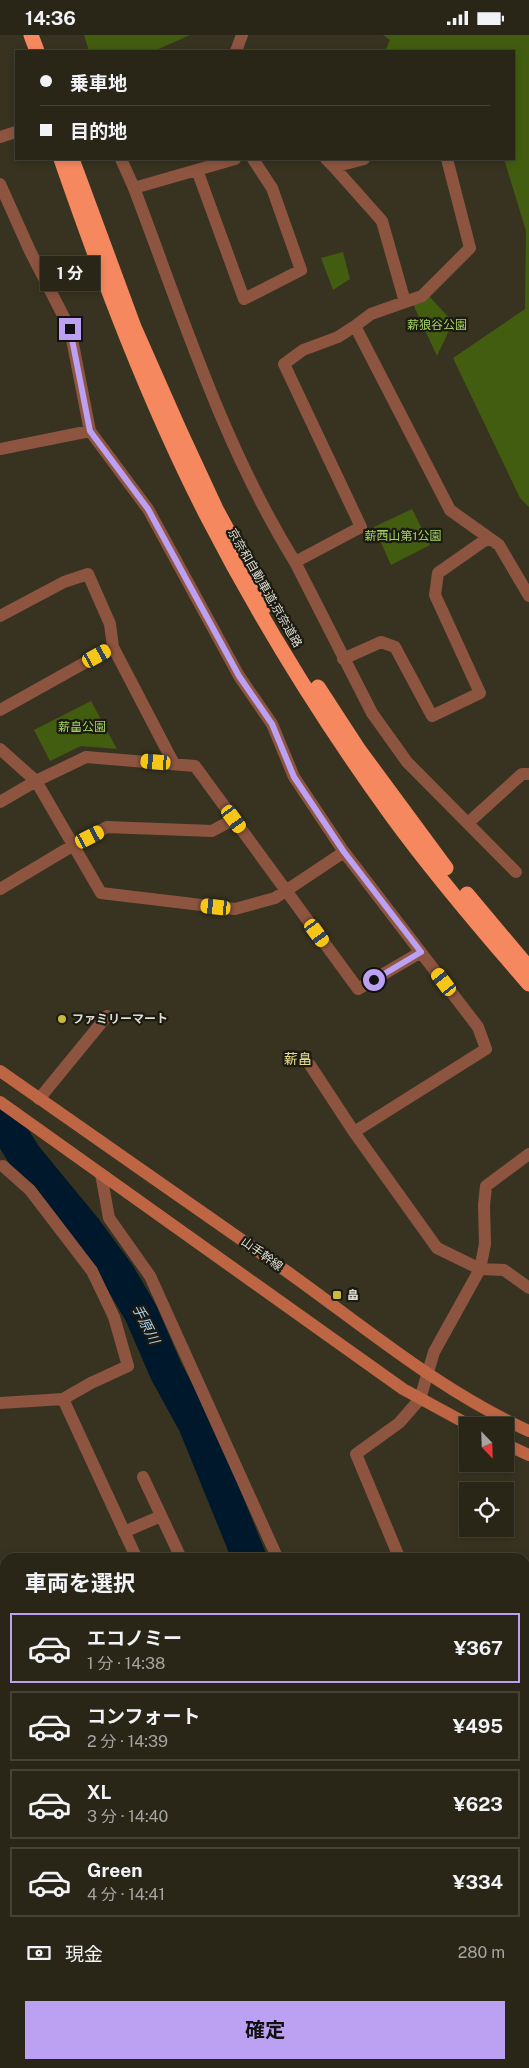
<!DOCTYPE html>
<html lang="ja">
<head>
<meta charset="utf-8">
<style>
	:root { --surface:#292618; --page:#312e21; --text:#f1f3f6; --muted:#a5a5a2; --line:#454337; --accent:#bca0f2 }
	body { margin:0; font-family:"Public Sans","Noto Sans JP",sans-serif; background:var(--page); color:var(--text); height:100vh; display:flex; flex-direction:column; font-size:19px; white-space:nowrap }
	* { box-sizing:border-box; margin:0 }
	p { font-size:16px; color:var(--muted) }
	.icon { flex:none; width:28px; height:28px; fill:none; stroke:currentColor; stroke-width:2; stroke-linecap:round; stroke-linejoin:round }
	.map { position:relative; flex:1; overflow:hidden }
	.side { position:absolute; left:0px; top:1518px; width:530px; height:516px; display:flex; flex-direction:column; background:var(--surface); border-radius:15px 15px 0 0; box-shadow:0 2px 8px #0003,0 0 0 1px var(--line) }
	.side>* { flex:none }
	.top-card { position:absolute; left:15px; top:15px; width:500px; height:110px; border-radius:0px; box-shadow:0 2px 8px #0003,0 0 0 1px var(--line); display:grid; align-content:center; height:110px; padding:0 25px; background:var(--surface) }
	.needle { width:32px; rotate:157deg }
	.tools { position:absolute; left:459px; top:1382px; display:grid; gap:10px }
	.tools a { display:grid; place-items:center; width:55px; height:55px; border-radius:0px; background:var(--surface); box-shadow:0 2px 8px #0003,0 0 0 1px var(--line); font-size:25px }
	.end { position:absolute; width:22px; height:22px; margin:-11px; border:6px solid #bca0f2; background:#111; box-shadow:0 0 0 2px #111 }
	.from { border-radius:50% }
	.bubble { position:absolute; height:35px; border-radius:0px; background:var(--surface); box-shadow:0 2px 8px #0003,0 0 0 1px var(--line); font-size:16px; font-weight:700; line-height:35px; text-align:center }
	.car { position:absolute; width:15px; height:30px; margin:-15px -8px; border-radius:6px; box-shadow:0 0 4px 1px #0007; background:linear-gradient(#f5c518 24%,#345 0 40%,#f5c518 0 76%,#345 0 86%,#f5c518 0) }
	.top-card b { display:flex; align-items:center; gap:18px; height:48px; font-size:19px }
	.top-card b+b { border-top:1px solid var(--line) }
	.top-card i { width:12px; height:12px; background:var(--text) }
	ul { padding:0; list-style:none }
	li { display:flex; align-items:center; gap:15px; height:70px; margin:0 10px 8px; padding:0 15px; border:2px solid var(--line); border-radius:0px }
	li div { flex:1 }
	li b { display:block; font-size:19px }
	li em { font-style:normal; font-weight:700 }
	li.on { border-color:var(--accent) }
	li>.icon { width:45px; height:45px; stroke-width:1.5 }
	h2 { padding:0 25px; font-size:22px; line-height:60px }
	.pay { display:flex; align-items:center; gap:12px; height:55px; padding:0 25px; font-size:19px }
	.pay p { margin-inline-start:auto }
	.primary-button { display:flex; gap:10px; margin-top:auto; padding:10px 25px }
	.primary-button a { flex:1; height:58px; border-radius:0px; background:var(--accent); color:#111; font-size:20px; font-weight:700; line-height:58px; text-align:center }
	.status { display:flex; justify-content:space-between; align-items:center; height:35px; padding:0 25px; background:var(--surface); direction:ltr }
	.status svg { height:14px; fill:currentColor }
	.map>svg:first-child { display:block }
	.green { fill:#425d0f }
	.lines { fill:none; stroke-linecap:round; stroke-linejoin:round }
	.river { stroke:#00182b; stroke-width:34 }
	.street { stroke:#8d5540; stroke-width:12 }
	.secondary { stroke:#be6544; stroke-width:12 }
	.highway { stroke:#f6885f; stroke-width:15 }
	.rail { stroke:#848171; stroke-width:4; stroke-dasharray:9 9; stroke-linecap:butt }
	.route { stroke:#bca0f2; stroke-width:6 }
	.poi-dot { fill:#cbb939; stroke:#1c1b12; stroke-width:2 }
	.labels { text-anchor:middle; stroke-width:4.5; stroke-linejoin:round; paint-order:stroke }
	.park-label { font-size:12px; fill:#a4d361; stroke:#1c1b12 }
	.street-label { font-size:12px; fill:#dedcd0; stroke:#1c1b12 }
	.poi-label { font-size:12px; font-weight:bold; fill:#dedcd0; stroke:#1c1b12; text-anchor:start }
	.neighbourhood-label { font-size:14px; fill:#e6da8c; stroke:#1c1b12 }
	.water-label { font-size:14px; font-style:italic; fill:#a9d0f0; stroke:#1c1b12 }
</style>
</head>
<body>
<div class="status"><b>14:36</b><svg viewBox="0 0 49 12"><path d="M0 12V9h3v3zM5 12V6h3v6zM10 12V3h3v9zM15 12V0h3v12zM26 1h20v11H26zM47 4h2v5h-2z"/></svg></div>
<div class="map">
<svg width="529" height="2033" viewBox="0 0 529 2033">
	<rect width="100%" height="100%" fill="#373320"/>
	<path class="green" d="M84 0H190L154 16H89Z
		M383 0H529V472L520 463 453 323 525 274 526 196 504 124H514V16H385L390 5Z
		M343 217 350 244 333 255 321 223Z
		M427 259 453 287 437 321 412 267Z
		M412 474 430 510 391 530 374 492Z
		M91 666 117 714 81 711 50 726 34 695Z"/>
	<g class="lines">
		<path class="river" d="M0 1081 24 1120 85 1194 118 1239 141 1278 166 1336 195 1389 249 1522
			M525 1928 529 1932"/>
		<path class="street" d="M236 16 242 0
			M0 102 16 97
			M121 124 134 153C182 279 223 411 295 527L361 492 284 329 303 315 338 302 355 291 450 475 499 510 529 561
			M326 124 334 132 364 124
			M334 132 382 186 405 267
			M197 135 244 264 301 235 272 153 253 124
			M0 149 30 216 70 294 90 396 148 474 239 641 272 689 294 742 344 817 478 992 486 1014 354 1097 437 1213 480 1234 504 1235 529 1253
			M134 153 235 124
			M355 291 371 279 422 261 470 213 447 124
			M0 414 90 396
			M295 527 372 678 407 727 516 837
			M0 581 64 547 88 539 110 589 113 612 174 729
			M343 624 381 607 395 612 432 681 480 658 435 560 438 538 488 503
			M0 675 113 612
			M0 714 36 746 86 722 195 731 358 954 421 917
			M0 767 36 746 101 858 235 874 275 863 344 817
			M468 788 522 739H529
			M0 854 72 811 107 792 212 796 234 784
			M310 1030 354 1097
			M39 1064 107 981
			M3 1131 30 1155 92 1236 114 1282 128 1331 91 1348 63 1364
			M101 1139 109 1183 150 1241 277 1522
			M0 1368 63 1364 136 1522
			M143 1442 180 1521
			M124 1497 161 1481
			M399 1522 356 1419 399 1388 420 1364 434 1317 480 1234 485 1209 484 1170 486 1151 529 1119
			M0 1632 5 1630
			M525 1648H529
			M0 1686 4 1712
			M525 1774 529 1775
			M0 1925 5 1930
			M0 2008 5 2003
			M133 2029 138 2033"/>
		<path class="secondary" d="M0 1036C96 1104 193 1170 289 1238 366 1293 442 1357 529 1396
			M0 1067 403 1354 471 1391
			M505 1409 529 1420"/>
		<path class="highway" d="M31 0 37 16
			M61 124C103 245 148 365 206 479 260 584 323 686 392 781 435 840 482 895 529 949
			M72 124 134 292 179 394 216 474 268 570
			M318 652 359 715 446 833
			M467 859 529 933"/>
		<path class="rail" d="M0 1833 5 1836
			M341 2029 349 2033"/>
	</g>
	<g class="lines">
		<path class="route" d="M70 294 90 396 148 474 239 641 272 689 294 742 344 817 421 917 374 945"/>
	</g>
	<g class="poi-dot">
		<circle cx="62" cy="984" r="5"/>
		<rect x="332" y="1255" width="10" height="10" rx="2.5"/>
	</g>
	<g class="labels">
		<g class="park-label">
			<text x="437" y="294">薪狼谷公園</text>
			<text x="403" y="505">薪西山第1公園</text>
			<text x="82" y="696">薪畠公園</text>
		</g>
		<g class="street-label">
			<text transform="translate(265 553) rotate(60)" y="4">京奈和自動車道;京奈道路</text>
			<text transform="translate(262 1219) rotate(36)" y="4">山手幹線</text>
		</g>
		<g class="poi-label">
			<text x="72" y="988">ファミリーマート</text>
			<text x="347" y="1264">畠</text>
		</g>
		<g class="neighbourhood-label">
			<text x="298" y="1029">薪畠</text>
		</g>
		<g class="water-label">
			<text transform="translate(146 1289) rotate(63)" y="5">手原川</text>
		</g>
	</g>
</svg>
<div class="tools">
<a><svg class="needle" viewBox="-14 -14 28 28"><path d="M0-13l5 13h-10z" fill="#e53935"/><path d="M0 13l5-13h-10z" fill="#a5a5a2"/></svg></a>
<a><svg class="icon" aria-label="locate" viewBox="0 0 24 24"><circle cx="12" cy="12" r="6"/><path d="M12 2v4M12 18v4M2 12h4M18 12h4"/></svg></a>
</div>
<i class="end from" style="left:374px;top:945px"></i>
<i class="end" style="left:70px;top:294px"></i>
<div class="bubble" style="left:40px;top:221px;width:60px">1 分</div>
<i class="car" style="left:97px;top:621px;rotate:61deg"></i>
<i class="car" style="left:156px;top:727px;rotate:275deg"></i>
<i class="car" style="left:234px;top:784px;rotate:144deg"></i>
<i class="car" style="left:90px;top:802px;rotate:63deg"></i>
<i class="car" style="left:216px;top:872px;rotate:276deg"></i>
<i class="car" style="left:317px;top:898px;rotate:144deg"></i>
<i class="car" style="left:444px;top:947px;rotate:323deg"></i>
<div class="top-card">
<b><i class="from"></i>乗車地</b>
<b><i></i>目的地</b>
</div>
<section class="side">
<h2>車両を選択</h2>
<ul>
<li class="on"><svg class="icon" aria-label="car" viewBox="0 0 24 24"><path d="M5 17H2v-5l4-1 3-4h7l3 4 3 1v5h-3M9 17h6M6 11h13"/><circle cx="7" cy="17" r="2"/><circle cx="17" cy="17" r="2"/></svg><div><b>エコノミー</b><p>1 分 · 14:38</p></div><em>¥367</em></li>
<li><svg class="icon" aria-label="car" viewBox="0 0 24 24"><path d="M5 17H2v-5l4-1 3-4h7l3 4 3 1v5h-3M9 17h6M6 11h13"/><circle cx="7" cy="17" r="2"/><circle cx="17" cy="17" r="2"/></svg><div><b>コンフォート</b><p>2 分 · 14:39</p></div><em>¥495</em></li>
<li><svg class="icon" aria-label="car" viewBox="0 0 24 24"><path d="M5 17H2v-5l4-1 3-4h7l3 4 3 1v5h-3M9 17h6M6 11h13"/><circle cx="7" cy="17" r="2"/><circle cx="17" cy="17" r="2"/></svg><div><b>XL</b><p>3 分 · 14:40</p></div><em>¥623</em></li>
<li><svg class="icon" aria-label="car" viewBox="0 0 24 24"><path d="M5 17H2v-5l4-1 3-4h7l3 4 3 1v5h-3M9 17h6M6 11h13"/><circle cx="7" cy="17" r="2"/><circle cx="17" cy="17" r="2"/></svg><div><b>Green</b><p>4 分 · 14:41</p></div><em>¥334</em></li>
</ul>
<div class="pay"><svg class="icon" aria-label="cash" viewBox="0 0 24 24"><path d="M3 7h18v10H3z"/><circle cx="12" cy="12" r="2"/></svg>現金<p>280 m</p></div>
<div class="primary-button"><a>確定</a></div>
</section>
</div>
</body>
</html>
